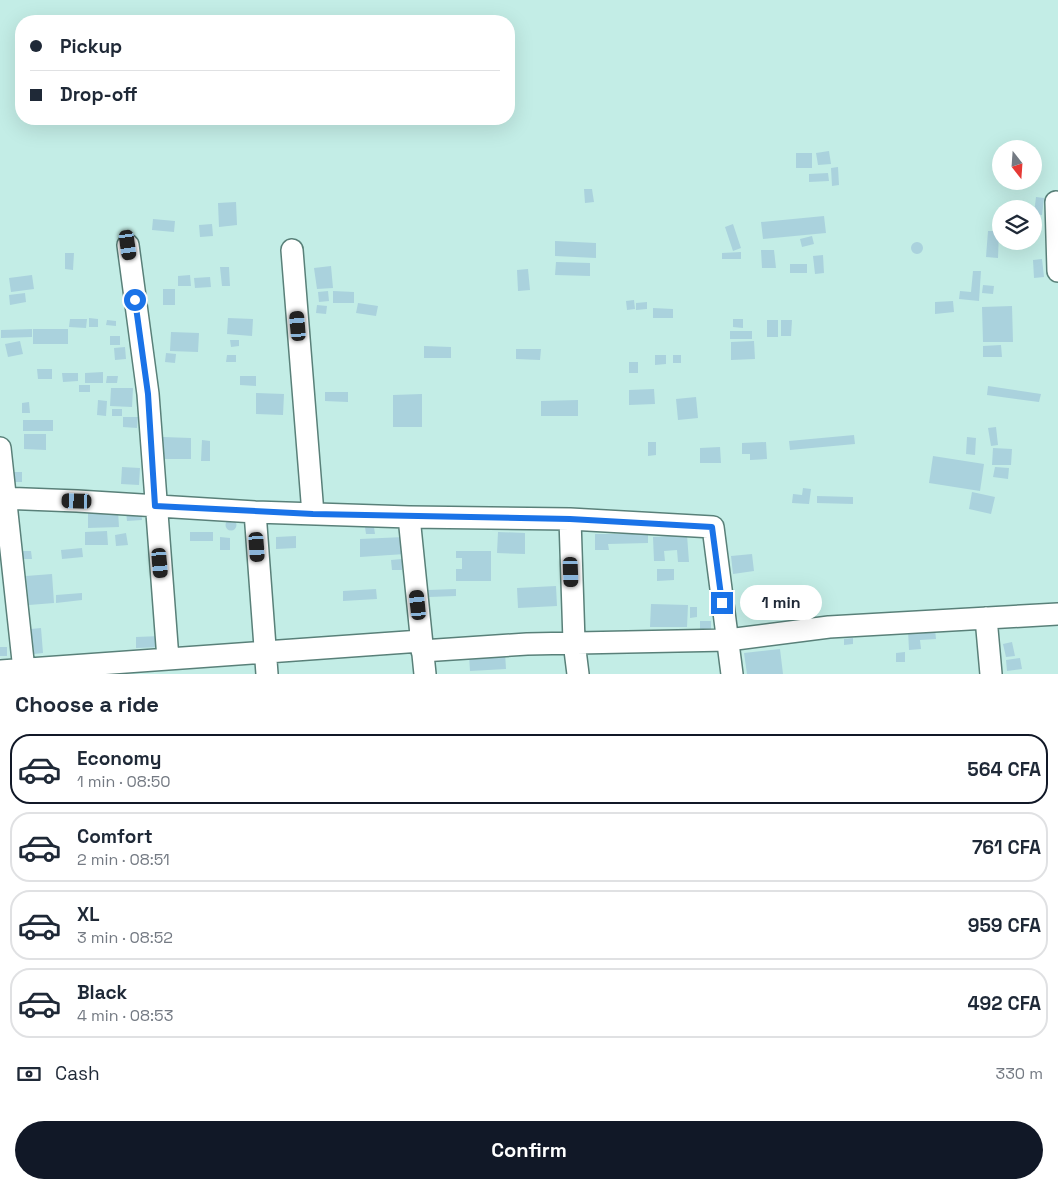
<!DOCTYPE html>
<html lang="en">
<head>
<meta charset="utf-8">
<style>
	:root { --surface:#fff; --page:#f2f2f3; --text:#1f2937; --muted:#747a83; --line:#e0e1e3; --accent:#111827 }
	body { margin:0; font-family:"Space Grotesk",sans-serif; background:var(--page); color:var(--text); height:100vh; display:flex; flex-direction:column; font-size:19px; white-space:nowrap }
	* { box-sizing:border-box; margin:0 }
	p { font-size:16px; color:var(--muted) }
	.icon { flex:none; width:28px; height:28px; fill:none; stroke:currentColor; stroke-width:2; stroke-linecap:round; stroke-linejoin:round }
	.map { position:relative; height:674px; overflow:hidden }
	.side { display:flex; flex-direction:column; background:var(--surface); flex:1 }
	.side>* { flex:none }
	.banner { position:absolute; left:15px; top:15px; width:500px; height:110px; border-radius:20px; box-shadow:0 5px 20px #0002; display:grid; align-content:center; height:110px; padding:0 15px; background:var(--surface) }
	.needle { width:32px; rotate:163deg }
	.fabs { position:absolute; left:992px; top:140px; display:grid; gap:10px }
	.fabs a { display:grid; place-items:center; width:50px; height:50px; border-radius:50%; background:var(--surface); box-shadow:0 5px 20px #0002; font-size:25px }
	.end { position:absolute; width:22px; height:22px; margin:-11px; border:6px solid #1a73e8; background:#fff; box-shadow:0 0 0 2px #fff }
	.from { border-radius:50% }
	.bubble { position:absolute; height:35px; border-radius:18px; background:var(--surface); box-shadow:0 5px 20px #0002; font-size:16px; font-weight:700; line-height:35px; text-align:center }
	.car { position:absolute; width:15px; height:30px; margin:-15px -8px; border-radius:6px; box-shadow:0 0 4px 1px #0007; background:linear-gradient(#222 24%,#8ab4d8 0 40%,#222 0 76%,#8ab4d8 0 86%,#222 0) }
	.banner b { display:flex; align-items:center; gap:18px; height:48px; font-size:19px }
	.banner b+b { border-top:1px solid var(--line) }
	.banner i { width:12px; height:12px; background:var(--text) }
	ul { padding:0; list-style:none }
	li { display:flex; align-items:center; gap:15px; height:70px; margin:0 10px 8px; padding:0 5px; border:2px solid var(--line); border-radius:20px }
	li div { flex:1 }
	li b { display:block; font-size:19px }
	li em { font-style:normal; font-weight:700 }
	li.active { border-color:var(--accent) }
	li>.icon { width:45px; height:45px; stroke-width:1.5 }
	h2 { padding:0 15px; font-size:22px; line-height:60px }
	.pay { display:flex; align-items:center; gap:12px; height:55px; padding:0 15px; font-size:19px }
	.pay p { margin-inline-start:auto }
	.cta { display:flex; gap:10px; margin-top:auto; padding:10px 15px }
	.cta a { flex:1; height:58px; border-radius:30px; background:var(--accent); color:#fff; font-size:20px; font-weight:700; line-height:58px; text-align:center }
	.map>svg:first-child { display:block }
	.building { fill:#aad2dd }
	.lines { fill:none; stroke-linecap:round; stroke-linejoin:round }
	.minor-casing { stroke:#598079; stroke-width:24 }
	.minor { stroke:#fff; stroke-width:21 }
	.route { stroke:#1a73e8; stroke-width:6 }
</style>
</head>
<body>
<div class="map">
<svg width="1058" height="674" viewBox="0 0 1058 674">
	<rect width="100%" height="100%" fill="#c3ede6"/>
	<path class="building" d="M829 151 831 164 818 165 816 153Z
		M796 153H812V168H796Z
		M838 167 839 185 832 186 831 168Z
		M828 173 829 181 809 182V174Z
		M584 189H592L594 202 585 203Z
		M1036 197 1044 198 1042 215 1034 214Z
		M236 202 237 225 219 227 218 203Z
		M824 216 826 233 763 239 761 222Z
		M153 219 175 221 174 232 152 230Z
		M212 224 213 236 200 237 199 225Z
		M733 224 741 248 733 251 725 227Z
		M988 231H999L998 258 986 257Z
		M812 236 814 244 802 247 800 239Z
		M555 241 596 243V258L555 256Z
		M911 248a6 6 0 1 1 12 0a6 6 0 1 1-12 0Z
		M761 250H774L776 268H762Z
		M741 252V259H722V253Z
		M65 253H74L73 270 65 269Z
		M823 255 824 273 815 274 813 256Z
		M1042 259 1044 277 1034 278 1033 260Z
		M556 262 590 263V276L555 275Z
		M790 264H807V273H790Z
		M331 266 333 288 317 289 314 268Z
		M220 267H229L230 286H222Z
		M528 269 530 290 518 291 517 270Z
		M973 271H981L979 301 959 299 960 291 971 292Z
		M32 275 34 289 11 292 9 278Z
		M190 275 191 286H178V276Z
		M210 277 211 287 195 288 194 278Z
		M983 285 994 286 993 294 982 293Z
		M163 289H175V305H163Z
		M328 291 329 301 319 302 318 292Z
		M333 291 354 292V303H333Z
		M25 293 26 302 10 305 9 295Z
		M634 300 635 309 627 310 626 301Z
		M953 301 954 312 935 314V302Z
		M647 302V309L636 310V303Z
		M358 303 378 306 376 316 356 313Z
		M317 305 327 306 326 314 316 313Z
		M1012 306 1013 342H983L982 307Z
		M653 308 673 309V318H653Z
		M89 318 98 319V327H89Z
		M228 318 253 319 252 336 227 334Z
		M70 319H87L86 328 69 327Z
		M733 319H743V328L733 327Z
		M107 320 116 321V326L106 325Z
		M767 320H778V337H767Z
		M781 320H792L791 336H781Z
		M32 329V337L1 338V330Z
		M33 329H68V344H33Z
		M730 331H752V339H730Z
		M171 332 199 333 198 352 170 351Z
		M110 336H120V345H110Z
		M230 340H239V346L231 347Z
		M20 341 23 354 8 357 5 344Z
		M754 341 755 359 731 360V342Z
		M1001 345 1002 357H983V346Z
		M424 346 451 347V358H424Z
		M125 347 126 359 115 360 114 348Z
		M516 349H541L540 360 516 359Z
		M166 353 176 354 175 363 165 362Z
		M227 355H236V362H226Z
		M655 355H666V364L655 365Z
		M673 355H681V363H673Z
		M629 362H638V373H629Z
		M37 369H52V379H38Z
		M103 372V383H85V373Z
		M62 373H78V381L63 382Z
		M107 376H118L117 383H106Z
		M240 376H256V386L240 385Z
		M79 385H90V392H79Z
		M988 386 1041 394 1039 402 987 395Z
		M111 388H133L132 407 110 406Z
		M654 389 655 404 629 405V390Z
		M325 392H348V402L325 401Z
		M256 393 284 394 283 415 256 414Z
		M422 394V427H393V395Z
		M696 397 698 418 678 420 676 399Z
		M98 400 107 401 106 416 97 415Z
		M578 400V416H541V401Z
		M29 402 30 413H22V403Z
		M112 409H122V416H112Z
		M123 417H138L137 428 123 427Z
		M23 420H53V431H23Z
		M996 427 998 445 991 446 988 428Z
		M24 434H46V450L24 449Z
		M854 435 855 444 790 450 789 441Z
		M163 437 191 438V459H163Z
		M967 437 976 438 975 455 966 454Z
		M202 440 210 441V461H201Z
		M648 442H656V455L648 456Z
		M766 442 767 459 750 460V454H742V443Z
		M720 447 721 463H700V448Z
		M993 448 1012 449 1011 465H992Z
		M933 456 984 464 980 491 929 483Z
		M122 467 140 468 139 485 121 484Z
		M995 467 1009 468 1008 479 993 477Z
		M13 472H22V482H13Z
		M803 488 811 489 809 504 792 503 793 494 802 495Z
		M972 492 995 497 991 514 969 509Z
		M817 496 853 497V504L817 503Z
		M141 510 142 520 127 521 126 511Z
		M118 511 119 527 88 528V513Z
		M225.5 525a5.5 5.5 0 1 1 11 0a5.5 5.5 0 1 1-11 0Z
		M365 527H374L375 534H366Z
		M107 531 108 545H85V532Z
		M190 532H213V541H190Z
		M498 532 525 533V554L497 553Z
		M126 533 128 545 116 546 115 535Z
		M595 534H648V543L608 544 609 550H595Z
		M687 535 689 562H678L677 550 664 551 665 561H654L653 537Z
		M296 536V548L276 549V537Z
		M220 537 230 538V550H220Z
		M404 537 405 554 360 557V539Z
		M82 548 83 557 62 559 61 550Z
		M22 551H31L32 559H22Z
		M456 551H491V581H456V569H462V558H456Z
		M752 554 754 571 733 574 731 556Z
		M402 559V570H392L391 560Z
		M657 569H674V580L657 581Z
		M52 574 54 603 29 605 26 576Z
		M556 586 557 606 518 608 517 588Z
		M376 589 377 599 343 601V591Z
		M456 589V596L429 597 428 590Z
		M82 593V600L56 603V595Z
		M811 598 812 614 790 616 789 599Z
		M651 604 688 605 687 627H650Z
		M690 607H697V617L690 618Z
		M700 621H711V631H700Z
		M41 628 43 653 34 654 31 629Z
		M935 629 936 639 920 640 921 649 909 650 908 630Z
		M161 636 162 647 136 648V637Z
		M853 638V644L844 645V639Z
		M1012 642 1015 656 1006 657 1003 644Z
		M0 647H7V656H0Z
		M780 649 783 674H747L744 653Z
		M905 652V662H896V653Z
		M505 653 506 669 470 671 469 655Z
		M1020 658 1022 669 1007 671 1006 660Z"/>
	<g class="lines">
		<defs>
			<path id="minor" d="M1056 202 1058 271
				M128 245 148 394 168 659
				M292 250 313 514
				M0 448 24 670
				M0 498 77 501 255 512 409 517 570 519 713 527 732 674
				M255 512 267 674
				M409 517 425 674
				M570 519 574 642 578 674
				M986 618 991 674
				M422 651 527 644 728 640 829 627 1058 614
				M0 671 421 641"/>
		</defs>
		<use href="#minor" class="minor-casing"/>
		<use href="#minor" class="minor"/>
	</g>
	<g class="lines">
		<path class="route" d="M135 300 148 394 155 506 313 514 570 519 712 527 722 603"/>
	</g>
</svg>
<div class="fabs">
<a><svg class="needle" viewBox="-14 -14 28 28"><path d="M0-13l5 13h-10z" fill="#e53935"/><path d="M0 13l5-13h-10z" fill="#747a83"/></svg></a>
<a><svg class="icon" aria-label="layers" viewBox="0 0 24 24"><path d="M12 4l9 5-9 5-9-5zM3 14l9 5 9-5"/></svg></a>
</div>
<i class="end from" style="left:135px;top:300px"></i>
<i class="end" style="left:722px;top:603px"></i>
<div class="bubble" style="left:740px;top:585px;width:82px">1 min</div>
<i class="car" style="left:128px;top:245px;rotate:172deg"></i>
<i class="car" style="left:298px;top:326px;rotate:355deg"></i>
<i class="car" style="left:77px;top:501px;rotate:272deg"></i>
<i class="car" style="left:257px;top:547px;rotate:176deg"></i>
<i class="car" style="left:160px;top:563px;rotate:175deg"></i>
<i class="car" style="left:571px;top:572px;rotate:178deg"></i>
<i class="car" style="left:418px;top:605px;rotate:354deg"></i>
<div class="banner">
<b><i class="from"></i>Pickup</b>
<b><i></i>Drop-off</b>
</div>
</div>
<section class="side">
<h2>Choose a ride</h2>
<ul>
<li class="active"><svg class="icon" aria-label="car" viewBox="0 0 24 24"><path d="M5 17H2v-5l4-1 3-4h7l3 4 3 1v5h-3M9 17h6M6 11h13"/><circle cx="7" cy="17" r="2"/><circle cx="17" cy="17" r="2"/></svg><div><b>Economy</b><p>1 min · 08:50</p></div><em>564 CFA</em></li>
<li><svg class="icon" aria-label="car" viewBox="0 0 24 24"><path d="M5 17H2v-5l4-1 3-4h7l3 4 3 1v5h-3M9 17h6M6 11h13"/><circle cx="7" cy="17" r="2"/><circle cx="17" cy="17" r="2"/></svg><div><b>Comfort</b><p>2 min · 08:51</p></div><em>761 CFA</em></li>
<li><svg class="icon" aria-label="car" viewBox="0 0 24 24"><path d="M5 17H2v-5l4-1 3-4h7l3 4 3 1v5h-3M9 17h6M6 11h13"/><circle cx="7" cy="17" r="2"/><circle cx="17" cy="17" r="2"/></svg><div><b>XL</b><p>3 min · 08:52</p></div><em>959 CFA</em></li>
<li><svg class="icon" aria-label="car" viewBox="0 0 24 24"><path d="M5 17H2v-5l4-1 3-4h7l3 4 3 1v5h-3M9 17h6M6 11h13"/><circle cx="7" cy="17" r="2"/><circle cx="17" cy="17" r="2"/></svg><div><b>Black</b><p>4 min · 08:53</p></div><em>492 CFA</em></li>
</ul>
<div class="pay"><svg class="icon" aria-label="cash" viewBox="0 0 24 24"><path d="M3 7h18v10H3z"/><circle cx="12" cy="12" r="2"/></svg>Cash<p>330 m</p></div>
<div class="cta"><a>Confirm</a></div>
</section>
</body>
</html>
